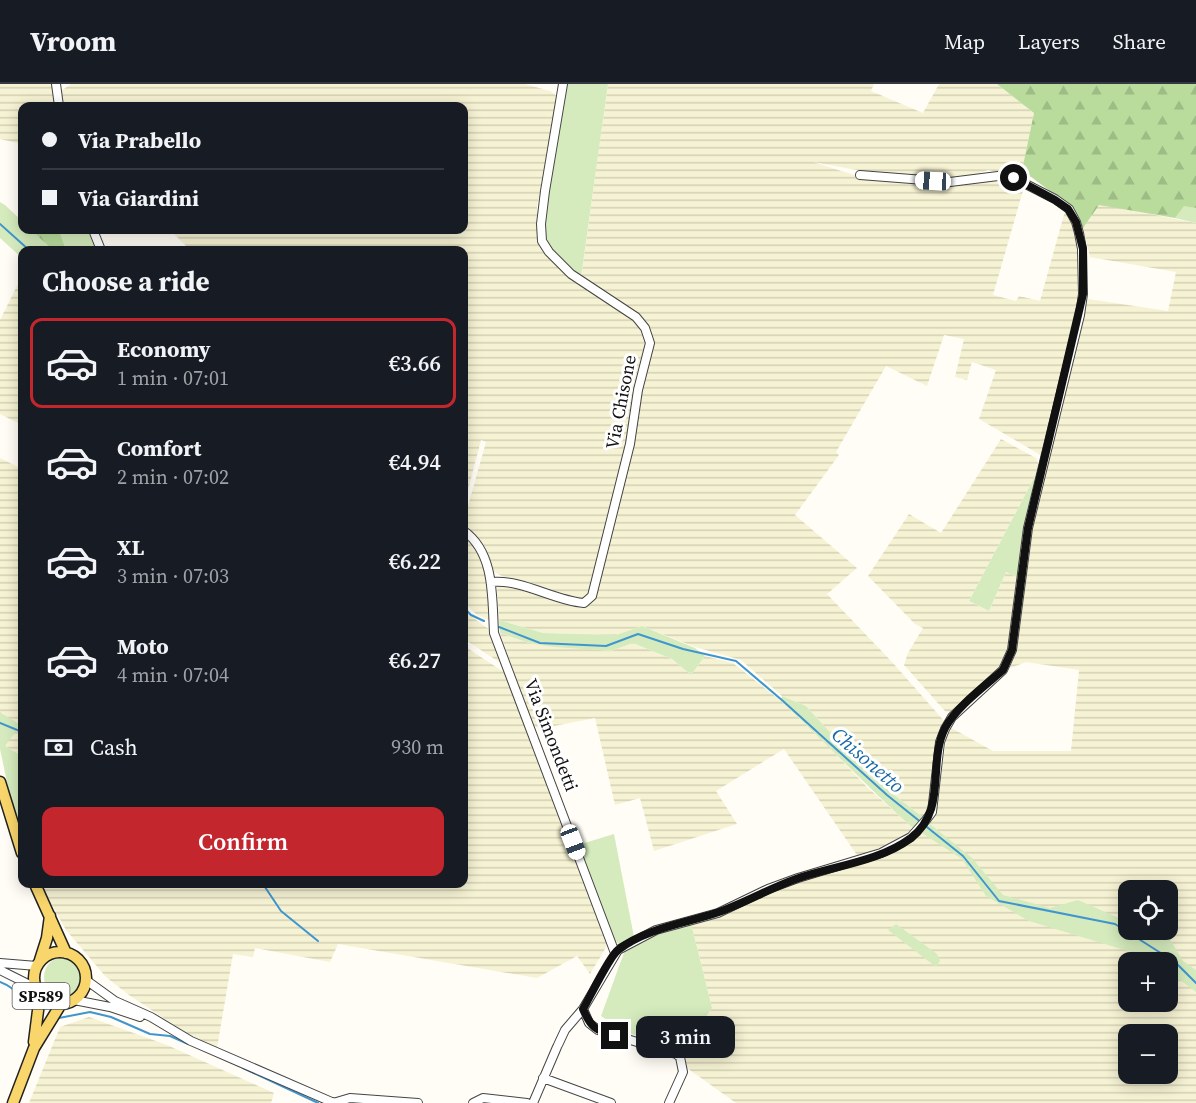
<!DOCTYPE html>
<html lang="en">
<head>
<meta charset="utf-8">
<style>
	:root { --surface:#171b24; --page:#242831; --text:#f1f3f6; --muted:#9ea1a6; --line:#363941; --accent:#c4262e }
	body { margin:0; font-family:"Source Serif 4",serif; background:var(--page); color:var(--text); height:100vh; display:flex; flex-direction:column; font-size:22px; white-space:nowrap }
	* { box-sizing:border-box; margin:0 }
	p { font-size:20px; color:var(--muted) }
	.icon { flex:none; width:33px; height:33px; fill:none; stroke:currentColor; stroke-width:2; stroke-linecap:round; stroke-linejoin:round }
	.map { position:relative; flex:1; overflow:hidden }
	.panel { position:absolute; left:18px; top:162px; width:450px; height:642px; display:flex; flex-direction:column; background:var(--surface); border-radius:12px; box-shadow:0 3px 15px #0003 }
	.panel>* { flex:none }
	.top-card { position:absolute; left:18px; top:18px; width:450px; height:132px; border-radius:12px; box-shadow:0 3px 15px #0003; display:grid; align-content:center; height:132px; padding:0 24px; background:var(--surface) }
	.buttons { position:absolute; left:1118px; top:796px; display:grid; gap:12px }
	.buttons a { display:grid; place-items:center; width:60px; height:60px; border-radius:12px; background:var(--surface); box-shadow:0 3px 15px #0003; font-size:30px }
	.end { position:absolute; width:27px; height:27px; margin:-14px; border:8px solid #111; background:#fff; box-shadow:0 0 0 3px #fff }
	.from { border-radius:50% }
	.bubble { position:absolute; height:42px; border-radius:12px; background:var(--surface); box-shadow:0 3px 15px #0003; font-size:20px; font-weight:600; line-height:42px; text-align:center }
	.car { position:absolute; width:18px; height:36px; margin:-18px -9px; border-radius:8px; box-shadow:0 0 4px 2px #0007; background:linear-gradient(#fff 24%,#345 0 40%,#fff 0 76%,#345 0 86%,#fff 0) }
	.top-card b { display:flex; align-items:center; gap:21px; height:57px; font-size:22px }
	.top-card b+b { border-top:2px solid var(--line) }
	.top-card i { width:15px; height:15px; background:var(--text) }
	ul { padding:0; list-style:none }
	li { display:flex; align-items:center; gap:18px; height:90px; margin:0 12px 9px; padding:0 12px; border:3px solid transparent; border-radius:12px }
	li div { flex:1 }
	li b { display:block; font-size:22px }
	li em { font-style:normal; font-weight:600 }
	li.current { border-color:var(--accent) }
	li>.icon { width:54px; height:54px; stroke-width:1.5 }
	h2 { padding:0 24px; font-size:27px; line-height:72px }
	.pay { display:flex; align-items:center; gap:15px; height:66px; padding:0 24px; font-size:22px }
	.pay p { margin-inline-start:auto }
	.cta { display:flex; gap:12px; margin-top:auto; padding:12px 24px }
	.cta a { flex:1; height:69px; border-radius:12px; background:var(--accent); color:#fff; font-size:24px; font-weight:600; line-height:69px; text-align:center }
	header { display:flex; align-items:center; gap:36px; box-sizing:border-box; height:84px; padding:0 30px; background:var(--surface); border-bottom:2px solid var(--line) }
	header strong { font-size:28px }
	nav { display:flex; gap:33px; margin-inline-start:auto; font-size:21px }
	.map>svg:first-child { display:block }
	.farmland { fill:url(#farmland-rules); fill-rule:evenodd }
	.grass { fill:#d5ebbd }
	.forest { fill:url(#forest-firs) }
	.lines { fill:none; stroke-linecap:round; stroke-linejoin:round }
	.stream { stroke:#3f96cf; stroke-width:2 }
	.minor-casing { stroke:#444; stroke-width:10 }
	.major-casing { stroke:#222; stroke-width:13 }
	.minor { stroke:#fff; stroke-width:8 }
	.major { stroke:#f9d66b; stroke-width:10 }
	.route { stroke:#111; stroke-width:8 }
	.labels { text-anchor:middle; stroke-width:6; stroke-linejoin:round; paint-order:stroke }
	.shield { fill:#fff; stroke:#585858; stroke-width:1.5 }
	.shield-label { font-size:16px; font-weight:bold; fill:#111 }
	.street-label { font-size:18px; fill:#111; stroke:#fff }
	.water-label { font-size:20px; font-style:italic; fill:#1768a6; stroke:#fff }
</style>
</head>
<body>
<header>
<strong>Vroom</strong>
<nav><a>Map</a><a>Layers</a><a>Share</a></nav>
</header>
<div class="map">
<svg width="1196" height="1019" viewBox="0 0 1196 1019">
	<defs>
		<pattern id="farmland-rules" width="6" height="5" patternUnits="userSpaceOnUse" patternTransform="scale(1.5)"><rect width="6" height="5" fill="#f6f3d4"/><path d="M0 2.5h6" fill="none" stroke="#d2cfb5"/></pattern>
		<pattern id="forest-firs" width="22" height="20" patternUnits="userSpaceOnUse" patternTransform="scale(1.5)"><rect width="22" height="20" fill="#b9dc9c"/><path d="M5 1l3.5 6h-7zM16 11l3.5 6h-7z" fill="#9ebc85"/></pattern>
	</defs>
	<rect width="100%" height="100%" fill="#fffdf5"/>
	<path class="farmland" d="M0 0H55L57 22H22V60L0 55Z
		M71 0H525L550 7 557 12 537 124 543 165 557 182 633 235 642 244 646 259 636 292 631 339 591 506 587 514 580 517 506 494 494 488 481 461 464 444V436L486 358 481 356 464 421V166H190L174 150 177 146H464V22H64L61 7Z
		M608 0H874L871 7 923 29 939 0H997L1034 29 1022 86 1018 93 988 86 965 95 862 87 813 78 873 97 954 101 996 94 1011 96 1024 103 993 211 1016 217 1019 212 1040 217 1065 127 1071 133 1080 163 1079 225 1044 373 979 335 996 286 972 278 967 296 955 293 964 255 944 251 927 302 886 282 836 368 839 371 795 431 857 484 827 510 893 579 945 638 930 723 924 734 870 692 806 622 782 612 741 576 695 563 642 542 616 551 543 549 499 536 497 503 504 498 584 522 591 519 618 428 635 345 639 311 653 256 650 244 638 233 581 193Z
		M1099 120 1196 139V1019H736L687 984 684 966 712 924 691 839 803 796 889 769 922 749 936 730 948 642 993 667H1071L1079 586 1026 578 1008 585 1030 447 1076 257 1088 215 1168 227 1176 188 1090 173 1083 144ZM1128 807H1167V846H1128ZM1128 879H1167V918H1128ZM1128 951H1167V990H1128Z
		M22 192V341L0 330V236Z
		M1001 355 1036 374 1040 383 969 517 989 527 1006 488 1019 494 1010 565 1001 584 953 629 945 627 904 581 908 569 923 544 915 540 868 492 909 430 941 449Z
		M0 374 22 385V672L5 662 0 625Z
		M464 452 479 464 487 498 489 536 476 530 464 518Z
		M464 527 490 546 502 580 464 555Z
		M500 549 529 559 611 567 633 559 672 575 691 591 705 572 733 579 781 617 826 660 867 703 914 745 896 760 859 774 784 665 716 707 737 740 654 767 640 714 615 721 595 634 539 645 532 640Z
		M464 562 507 590 543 691 608 860 590 890 577 872 537 894 338 860 330 878 255 864 253 873 233 870 217 964 186 949 129 911 106 893 66 846 40 800H464Z
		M89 933 167 961 274 1009 271 1019H29L60 943Z"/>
	<path class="grass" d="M566 0H608L581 193C560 176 547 170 543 141Z
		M0 118 5 121 22 137V146H31L53 166H22V174L0 154Z
		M1184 121 1196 124V139L1175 134Z
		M59 146H90L98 166H66Z
		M1040 383 1019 494 1006 488 989 527 969 517Z
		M499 536 543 549 616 551 642 542 695 564 705 572 691 591 672 575 633 559 611 567 555 563 529 559 500 549Z
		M782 612 806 622 870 692 924 734 914 745C868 704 826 659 781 617Z
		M0 625 1 629 21 641 5 662 22 672V747L10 712 0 665Z
		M930 740 972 774 1003 811 1050 824 1078 816 1128 838V846H1147L1171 857 1183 877 1196 886V908L1167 886V879H1158L1151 874 1029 837 986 812 962 775 922 749Z
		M614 750 634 853 619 860 614 856 578 761Z
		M691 839 712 924 684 966 625 948 601 932 625 866 658 849Z
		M896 840 937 870 940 877 936 883 888 846Z
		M44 893a20 20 0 1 1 40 0a20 20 0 1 1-40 0Z"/>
	<path class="forest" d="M997 0H1196V124L1184 122 1175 134 1099 121 1083 144 1071 123 1022 86 1034 29Z
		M31 146H59L66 166H53Z"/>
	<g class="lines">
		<path class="stream" d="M0 140 29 166
			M464 524 471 531 484 537
			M499 543 540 559 606 562 638 550 683 565 736 577 783 617 887 711 963 772 999 817 1115 840 1175 878 1196 899
			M0 639 22 648
			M263 800 281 827 318 857
			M0 898C19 905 18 916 35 924
			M59 934 90 928 111 933 150 950 170 952 188 960
			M243 984 318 1019"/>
		<defs>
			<path id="minor" d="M56 0 59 22
				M93 146 101 166
				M464 447C495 469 492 514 494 549L615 869
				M491 498C523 495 552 516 584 519L592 512 630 360 638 306 650 259 645 244 636 233 571 190 549 168 542 157 541 140 545 107 563 0
				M0 879 37 882
				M0 886 36 904
				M86 896 115 917 151 933 191 957 334 1019
				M74 916 110 923 140 933
				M583 925 589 939 598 946 676 970 680 973 683 988 669 1019
				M558 961 565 946 583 925 618 866 656 846 718 829 768 805 798 794 881 769 911 753 926 736 932 728 940 658 945 645 952 633 1003 586 1012 566 1028 444 1080 231 1083 210 1082 165 1079 149 1076 138 1069 125 1055 115 1014 94 998 92 950 98 860 91
				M543 994 611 1019
				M333 1019 350 1014 418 1019
				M473 1019 483 1014 527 1019
				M533 1019 557 963"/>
			<path id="major" d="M0 698 22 769
				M35 800 66 869
				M34 894a26 26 0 1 1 52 0a26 26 0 1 1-52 0Z
				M40 876 47 854 50 832
				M34 958 40 911
				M13 1019 34 964 61 920"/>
		</defs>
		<use href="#minor" class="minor-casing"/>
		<use href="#major" class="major-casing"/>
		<use href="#minor" class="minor"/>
		<use href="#major" class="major"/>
	</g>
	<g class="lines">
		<path class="route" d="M615 952C596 946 591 944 583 925 590 913 609 873 618 866 644 845 685 839 716 829 743 820 768 805 796 795 833 782 879 778 911 754 948 725 927 680 945 644 956 623 986 601 1003 586L1012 566 1028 444 1083 210V165L1076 138 1068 125 1055 116 1014 94"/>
	</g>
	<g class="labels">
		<rect class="shield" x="12.5" y="899" width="57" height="26" rx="4.5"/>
		<g class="shield-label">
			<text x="41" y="918">SP589</text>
		</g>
		<g class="street-label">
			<text transform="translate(621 318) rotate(-79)" y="6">Via Chisone</text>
			<text transform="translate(551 651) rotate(69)" y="6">Via Simondetti</text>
		</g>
		<g class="water-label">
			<text transform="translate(868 676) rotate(41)" y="7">Chisonetto</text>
		</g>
	</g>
</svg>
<div class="buttons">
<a><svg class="icon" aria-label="locate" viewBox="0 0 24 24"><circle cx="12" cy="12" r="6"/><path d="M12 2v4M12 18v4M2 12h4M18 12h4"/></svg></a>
<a>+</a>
<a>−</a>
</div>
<i class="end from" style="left:1014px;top:94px"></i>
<i class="end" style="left:615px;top:952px"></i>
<div class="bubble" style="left:636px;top:932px;width:99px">3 min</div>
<i class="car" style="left:933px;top:97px;rotate:273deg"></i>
<i class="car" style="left:573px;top:758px;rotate:159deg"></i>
<div class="top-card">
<b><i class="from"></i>Via Prabello</b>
<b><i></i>Via Giardini</b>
</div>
<section class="panel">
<h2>Choose a ride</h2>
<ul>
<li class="current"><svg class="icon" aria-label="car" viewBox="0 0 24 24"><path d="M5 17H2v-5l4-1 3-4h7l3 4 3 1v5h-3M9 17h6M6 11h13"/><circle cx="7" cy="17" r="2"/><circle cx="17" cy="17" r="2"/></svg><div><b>Economy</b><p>1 min · 07:01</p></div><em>€3.66</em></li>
<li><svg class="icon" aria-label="car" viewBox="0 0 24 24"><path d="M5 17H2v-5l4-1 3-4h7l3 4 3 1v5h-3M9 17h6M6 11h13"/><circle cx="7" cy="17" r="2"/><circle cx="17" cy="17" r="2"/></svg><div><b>Comfort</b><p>2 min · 07:02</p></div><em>€4.94</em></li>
<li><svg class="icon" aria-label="car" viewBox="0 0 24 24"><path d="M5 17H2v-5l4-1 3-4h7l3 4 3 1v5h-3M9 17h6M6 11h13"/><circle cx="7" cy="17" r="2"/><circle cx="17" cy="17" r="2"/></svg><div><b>XL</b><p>3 min · 07:03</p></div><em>€6.22</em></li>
<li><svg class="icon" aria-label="car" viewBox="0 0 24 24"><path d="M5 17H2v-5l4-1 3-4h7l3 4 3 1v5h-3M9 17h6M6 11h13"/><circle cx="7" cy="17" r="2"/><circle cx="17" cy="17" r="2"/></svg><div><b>Moto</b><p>4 min · 07:04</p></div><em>€6.27</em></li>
</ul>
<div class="pay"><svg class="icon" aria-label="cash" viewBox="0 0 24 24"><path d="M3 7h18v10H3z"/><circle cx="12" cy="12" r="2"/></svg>Cash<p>930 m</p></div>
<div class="cta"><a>Confirm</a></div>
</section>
</div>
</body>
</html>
